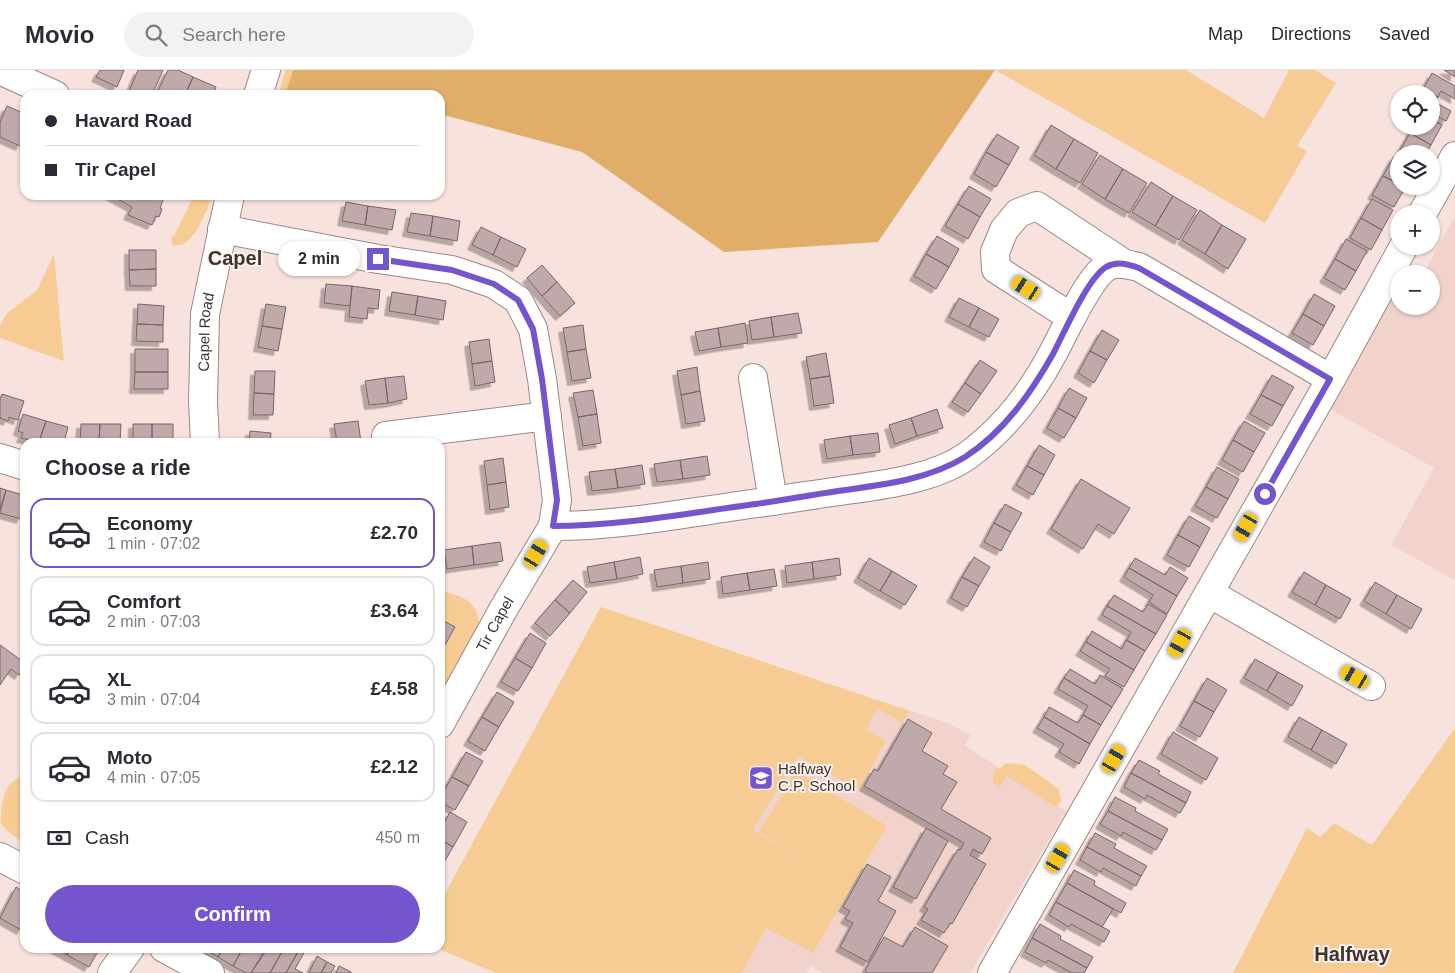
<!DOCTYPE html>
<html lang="en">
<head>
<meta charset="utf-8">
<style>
	:root { --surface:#fff; --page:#f2f2f3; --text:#2b2b33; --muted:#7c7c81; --line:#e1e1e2; --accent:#7455ce }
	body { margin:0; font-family:Helvetica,sans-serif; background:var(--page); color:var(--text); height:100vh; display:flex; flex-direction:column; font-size:19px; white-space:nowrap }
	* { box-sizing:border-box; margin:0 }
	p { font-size:16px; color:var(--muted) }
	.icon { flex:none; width:28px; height:28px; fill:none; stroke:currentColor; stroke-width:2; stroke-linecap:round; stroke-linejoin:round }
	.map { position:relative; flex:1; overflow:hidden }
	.side { position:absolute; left:20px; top:368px; width:425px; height:515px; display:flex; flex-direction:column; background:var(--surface); border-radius:15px; box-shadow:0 1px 4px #0004 }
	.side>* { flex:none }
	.banner { position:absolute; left:20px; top:20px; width:425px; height:110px; border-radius:15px; box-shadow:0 1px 4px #0004; display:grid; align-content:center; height:110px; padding:0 25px; background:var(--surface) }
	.buttons { position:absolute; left:1390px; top:15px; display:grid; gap:10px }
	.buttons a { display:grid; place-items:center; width:50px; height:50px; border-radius:50%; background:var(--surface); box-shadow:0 1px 4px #0004; font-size:25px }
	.end { position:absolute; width:22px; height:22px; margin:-11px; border:6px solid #7455ce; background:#fff; box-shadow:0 0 0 2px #fff }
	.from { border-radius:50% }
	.bubble { position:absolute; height:35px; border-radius:18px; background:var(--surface); box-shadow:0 1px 4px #0004; font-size:16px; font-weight:700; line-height:35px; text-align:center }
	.car { position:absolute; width:15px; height:30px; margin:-15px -8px; border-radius:6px; box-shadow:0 0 4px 1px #0007; background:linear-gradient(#f5c518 24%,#345 0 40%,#f5c518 0 76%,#345 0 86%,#f5c518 0) }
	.banner b { display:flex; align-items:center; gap:18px; height:48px; font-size:19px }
	.banner b+b { border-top:1px solid var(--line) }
	.banner i { width:12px; height:12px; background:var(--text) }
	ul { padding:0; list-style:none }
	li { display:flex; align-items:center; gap:15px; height:70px; margin:0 10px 8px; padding:0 15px; border:2px solid var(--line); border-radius:15px }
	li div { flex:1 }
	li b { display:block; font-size:19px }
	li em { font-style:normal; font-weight:700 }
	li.selected { border-color:var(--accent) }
	li>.icon { width:45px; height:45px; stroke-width:1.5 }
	h2 { padding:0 25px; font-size:22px; line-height:60px }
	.pay { display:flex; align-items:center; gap:12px; height:55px; padding:0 25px; font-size:19px }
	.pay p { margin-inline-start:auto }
	.cta { display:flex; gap:10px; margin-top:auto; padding:10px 25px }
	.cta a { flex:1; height:58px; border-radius:30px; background:var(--accent); color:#fff; font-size:20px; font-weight:700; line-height:58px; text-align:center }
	header { display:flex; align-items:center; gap:30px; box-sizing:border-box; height:70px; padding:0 25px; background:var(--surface); border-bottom:1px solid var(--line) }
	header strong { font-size:24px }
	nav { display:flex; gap:28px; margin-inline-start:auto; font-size:18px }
	.search { width:350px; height:45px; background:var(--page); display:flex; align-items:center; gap:12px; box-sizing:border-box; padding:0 18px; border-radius:28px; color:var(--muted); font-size:19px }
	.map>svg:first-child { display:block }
	.built { fill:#f1d3cc }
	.green { fill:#f6cc94 }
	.forest { fill:#e0ae68 }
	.building { fill:#bfa9ab; stroke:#786466; filter:url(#shadow) }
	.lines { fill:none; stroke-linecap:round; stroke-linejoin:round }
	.minor-casing { stroke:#9c8883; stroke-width:30 }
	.minor { stroke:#fff; stroke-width:28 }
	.route { stroke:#7455ce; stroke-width:6 }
	.labels { text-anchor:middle; stroke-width:4; stroke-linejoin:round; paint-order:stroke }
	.street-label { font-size:15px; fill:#3d3432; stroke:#fff2ee }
	.poi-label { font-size:15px; fill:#3d3432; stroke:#fff2ee; text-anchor:start }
	.district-label { font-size:20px; font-weight:bold; fill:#3d3432; stroke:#fff2ee }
</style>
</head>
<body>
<header>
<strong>Movio</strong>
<div class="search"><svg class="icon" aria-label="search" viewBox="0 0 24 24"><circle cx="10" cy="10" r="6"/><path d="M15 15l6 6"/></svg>Search here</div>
<nav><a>Map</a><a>Directions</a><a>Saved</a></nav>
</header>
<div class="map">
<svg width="1455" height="903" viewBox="0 0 1455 903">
	<defs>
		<filter id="shadow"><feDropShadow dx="-4.5" dy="4.5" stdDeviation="0" flood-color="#0004"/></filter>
	</defs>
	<rect width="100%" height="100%" fill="#f8e2dd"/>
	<path class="built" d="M1455 146V510L1391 475 1434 398 1328 338 1386 236 1388 237 1391 231 1399 226V236H1431V204H1423Z
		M601 537 798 604 948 653 971 665 964 675 1066 741 970 903H823L811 896 807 903H496L437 878H440V833Z"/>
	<path class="green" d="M286 0H293L285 25H278Z
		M995 0H1186L1264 48 1289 0H1315L1336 13 1297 76 1307 81 1265 153Z
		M194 125H213C207 139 198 165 185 173 182 175 176 175 173 176L171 167 174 166Z
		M54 184 64 291 0 268V257L6 244 37 220Z
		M440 521C460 525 477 530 479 552L440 625Z
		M601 537 909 641 902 653 877 638 866 660 886 671 859 720 798 686 753 760 819 798 759 762 796 701 887 756 813 883 766 858 742 903H496L437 878H440V833Z
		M1455 658V903H1233L1307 758 1320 767 1334 753 1372 775Z
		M1006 693 1025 695 1059 719 1061 731 1055 737 1007 706 999 718 993 712V704L996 697 999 699Z
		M25 706V774C18 769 5 761 1 753 0 735 5 708 25 706Z"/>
	<path class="forest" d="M293 0H995L878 172 724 182 582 82 440 44V25H285Z"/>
	<path class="building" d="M100 0H124L117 17 96 7Z
		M138 0H163L152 25 128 24Z
		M168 0H178L193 7 185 25H156Z
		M1444 0H1455V7Z
		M1432 3 1455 16V29L1441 21 1438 27 1423 19Z
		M193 7 216 17 213 25H185Z
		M1423 19 1438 27 1435 32 1451 41 1446 51 1431 43V24H1421Z
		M7 36 25 44V66L20 76 0 67V52Z
		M1431 49 1442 55 1431 75 1410 63 1413 56H1431Z
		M1051 55 1074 69 1056 99 1034 85Z
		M1410 63 1431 75 1426 84 1399 82Z
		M997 64 1019 77 1009 95 986 82Z
		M1074 69 1098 83 1080 113 1056 99Z
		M986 82 1009 95 996 117 974 104Z
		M1100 85 1123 99 1105 129 1082 114Z
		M1394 86 1399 88V114L1383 106Z
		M1123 99 1147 113 1129 143 1105 129Z
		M1383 106 1399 114V116L1405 118 1394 137 1372 125Z
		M1151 112 1173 126 1155 156 1132 142Z
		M969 116 991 129 980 147 958 134Z
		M110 125H165L160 138 162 139 159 147 156 146 152 155 128 145 132 137Z
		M1173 126 1197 140 1179 170 1155 156Z
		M1372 129 1393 140 1382 160 1361 148Z
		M346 132 368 136 365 155 342 151Z
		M958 134 980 147 968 169 945 156Z
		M368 136 396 140 392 160 365 155Z
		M1200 140 1222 155 1205 184 1182 170Z
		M411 143 433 146 430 166 407 162Z
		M433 146 460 151 457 171 430 166Z
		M1361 148 1382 160 1371 180 1350 168Z
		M1222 155 1246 169 1228 199 1205 184Z
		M481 157 501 167 493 185 472 175Z
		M937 166 959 179 949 197 926 184Z
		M501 167 526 179 517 197 493 185Z
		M1346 169 1367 181 1356 201 1335 189Z
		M129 180H156V199L129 200Z
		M926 184 949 197 936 219 914 206Z
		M1335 189 1356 201 1345 220 1324 208Z
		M542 195 557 212 542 226 527 208Z
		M156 199V216H130L129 200Z
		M557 212 575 233 560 246 542 226Z
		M326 214 352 216 350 236 324 233Z
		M352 216 380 220 378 239 368 238 367 249 349 247Z
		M392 222 418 226 415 245 389 241Z
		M1314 224 1335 236 1324 256 1303 244Z
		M418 226 446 231 443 250 415 245Z
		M959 228 979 238 969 257 949 247Z
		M138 234 164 236 163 255 137 254Z
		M266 234 286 237 282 259 262 256Z
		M979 238 999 249 989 267 969 257Z
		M798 243 802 263 774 267 771 247Z
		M1303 244 1324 256 1313 275 1292 263Z
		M771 247 774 267 752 270 749 251Z
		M745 253 748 273 721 277 718 258Z
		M137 254 163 255V272L136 271Z
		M583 255 586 279 567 282 563 258Z
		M262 256 282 259 278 281 258 277Z
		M718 258 721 277 699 281 695 262Z
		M1102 260 1119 270 1107 290 1090 281Z
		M489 269 492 291 472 294 469 272Z
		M135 279H168V302H135Z
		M586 279 591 308 572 311 567 282Z
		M1090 281 1107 290 1094 313 1078 303Z
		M826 283 830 306 810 309 806 287Z
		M980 290 997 301 981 324 965 313Z
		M492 291 495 312 475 316 472 294Z
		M697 297 700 321 681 325 677 301Z
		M255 301H275L274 324 254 323Z
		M135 302H168V319H134Z
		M1272 305 1294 317 1283 336 1261 325Z
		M404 306 407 329 388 333 385 308Z
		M830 306 834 333 814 336 810 309Z
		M385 308 388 333 369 335 365 311Z
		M965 313 981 324 968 342 952 332Z
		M1069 318 1087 328 1076 348 1058 338Z
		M593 320 597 344 578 347 573 323Z
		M700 321 705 351 686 354 681 325Z
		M254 323 274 324 273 345H253Z
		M2 324 24 331 18 350 9 347 8 351 0 348V329Z
		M1261 325 1283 336 1272 356 1250 344Z
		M1058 338 1076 348 1064 368 1047 358Z
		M937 339 943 358 917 366 911 348Z
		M23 344 46 351 39 372 21 368 23 363 18 361Z
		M597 344 601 373 583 376 578 347Z
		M911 348 917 366 895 374 889 355Z
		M46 351 68 357 64 372H39Z
		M358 351 361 372H337L334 354Z
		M1244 351 1265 363 1254 382 1233 370Z
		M81 354H100L99 372H80Z
		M100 354H121L120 372H99Z
		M133 354H152V372H133Z
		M152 354H173V372H152Z
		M250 361 271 363 270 372H249Z
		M878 363 880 382 853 385 850 366Z
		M850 366 853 385 827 389 824 370Z
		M1233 370 1254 382 1243 402 1222 390Z
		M1039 375 1055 385 1044 405 1027 396Z
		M707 386 710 405 683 409 680 390Z
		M503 388 506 412 487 415 484 391Z
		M680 390 683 409 657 412 654 394Z
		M642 395 645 414 618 418 615 399Z
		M1027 396 1044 405 1033 425 1016 415Z
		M1217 397 1239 409 1228 429 1206 417Z
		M615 399 618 418 592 421 589 402Z
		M1081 409 1130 438 1114 464 1098 454 1083 479 1051 459Z
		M506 412 509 437 490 440 487 415Z
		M1206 417 1228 429 1217 448 1195 436Z
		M0 418 6 420 0 439Z
		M6 420 23 425 22 430 25 431V436L21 449 0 443Z
		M1005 434 1022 443 1011 462 994 453Z
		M1189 446 1210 458 1200 477 1178 465Z
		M994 453 1011 462 1001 481 984 472Z
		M1178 465 1200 477 1189 497 1167 485Z
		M500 472 503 491 474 495 472 476Z
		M472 476 474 495 447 499 444 480Z
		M640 487 643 504 617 509 614 492Z
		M974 487 990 497 979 516 962 507Z
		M839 488 841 505 814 509 812 492Z
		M869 488 892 501 880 521 858 508Z
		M1135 488 1165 505 1170 497 1188 508 1177 526 1129 498Z
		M614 492 617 509 590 513 587 497Z
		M708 492 710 509 683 513 681 496Z
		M812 492 814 509 787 513 785 496Z
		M681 496 683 513 657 517 654 500Z
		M1129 498 1177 526 1167 544 1149 532 1153 525 1124 507Z
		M774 499 777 516 750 520 747 503Z
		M892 501 917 516 905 535 880 521Z
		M1304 502 1326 515 1315 535 1292 522Z
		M747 503 750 520 723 524 721 507Z
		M962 507 979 516 967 537 951 528Z
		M573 510 587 522 570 543 555 530Z
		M1375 512 1397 525 1386 544 1364 531Z
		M1326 515 1351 529 1340 549 1315 535Z
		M1114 525 1143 542 1148 534 1167 545 1156 564 1107 536Z
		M1397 525 1422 539 1411 559 1386 544Z
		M555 530 570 543 550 566 535 553Z
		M1107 536 1156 564 1145 581 1127 570 1131 562 1102 545Z
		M440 549 455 557 445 575 440 572Z
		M1092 561 1122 579 1126 570 1145 581 1134 600 1086 572Z
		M530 563 546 573 532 598 515 588Z
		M1086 572 1134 600 1124 617 1105 606 1110 599 1080 581Z
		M0 575 25 593V596L19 605 11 599 0 615Z
		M515 588 532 598 518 621 501 612Z
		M1255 589 1278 602 1267 621 1244 608Z
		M1070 599 1095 614 1100 605 1123 619 1112 637 1064 608Z
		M1278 602 1303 616 1292 636 1267 621Z
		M1064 608 1112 637 1101 655 1083 645 1088 636 1058 619Z
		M1207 608 1227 620 1214 642 1194 631Z
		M497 622 514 632 499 657 482 647Z
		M1194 631 1214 642 1200 667 1180 656Z
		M1049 637 1078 653 1083 645 1101 655 1090 674 1044 647Z
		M482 647 499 657 485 681 468 671Z
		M1044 647 1090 674 1079 694 1059 682 1064 674 1037 658Z
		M1299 647 1322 660 1311 680 1288 667Z
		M908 649 932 663 922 681 948 696 943 704 957 712 941 739 991 768 982 784 973 779 970 785 986 794 952 854 950 853 944 863 921 850 928 839 924 837 958 779 960 780 964 773 864 716 874 699 878 701Z
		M1322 660 1347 674 1336 694 1311 680Z
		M1173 662 1218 688 1206 710 1161 684Z
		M466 682 483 691 469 716 452 707Z
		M1139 690 1160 701 1158 704 1191 722 1186 733 1131 703Z
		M1131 703 1186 733 1180 743 1147 725 1145 729 1124 717Z
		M452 707 469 716 455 740 440 732V727Z
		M1115 727 1136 738 1135 741 1168 759 1162 770 1108 741Z
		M1108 741 1162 770 1156 780 1123 762 1121 766 1100 754Z
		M450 742 467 752 453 777 440 769V760Z
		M926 758 948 771 916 829 893 817Z
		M1095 763 1116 774 1114 778 1147 796 1141 806 1087 777Z
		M440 769 453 777 440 799Z
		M1087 777 1141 806 1136 816 1103 798 1101 802 1080 790Z
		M867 794 891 807 878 831 896 841 868 892 840 877 853 853 845 849 850 841 843 837Z
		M1074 800 1095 811 1094 815 1126 833 1121 843 1067 813Z
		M1067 813 1113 839 1102 857 1056 832Z
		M16 817 25 823V853L21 860 0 848Z
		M1056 832 1110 861 1104 872 1071 854 1069 857 1049 845Z
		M1040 854 1061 866 1060 869 1093 887 1087 898 1032 868Z
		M915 857 948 876 932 903H868L865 901 884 867 903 877Z
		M1032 868 1087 898 1084 903H1072L1048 890 1046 893 1025 882Z
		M54 878H71L67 885Z
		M71 878H100L89 897 67 885Z
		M202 878H224L218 887Z
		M224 878H243L233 896 218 887Z
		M243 878H266L251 903H246L233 896Z
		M268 878H284L270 903H251Z
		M284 878H300L286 903H270Z
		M300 878 305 881 295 899 303 903H286Z
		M317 886 327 892 321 903H309Z
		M327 892 335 896 331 903H321Z
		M339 896 351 902V903H336Z"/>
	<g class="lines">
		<defs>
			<g id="minor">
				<path d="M4 2 55 25"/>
				<path d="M258 25 266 0"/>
				<path d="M1422 144 1455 86"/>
				<path d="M222 159 378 189 452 200 494 214 518 230 533 259 542 309 557 430 553 456"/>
				<path d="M1071 247 996 199 995 182 1004 160 1018 143 1037 136 1123 193"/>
				<path d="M753 308 773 431"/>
				<path d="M386 366 547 346"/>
				<path id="s1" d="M205 372 203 332 205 244 230 125"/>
				<path d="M0 388 25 396"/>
				<path d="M1209 523 1371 616"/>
				<path id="s2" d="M440 654 504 538 553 456C619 456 685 443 751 434 781 430 811 425 840 421 881 415 932 410 967 386 1004 359 1032 323 1053 283 1064 263 1088 209 1106 197 1117 191 1128 195 1139 197L1331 309"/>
				<path d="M0 787 25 800"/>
				<path d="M164 878 210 903"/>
				<path d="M112 903 130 878"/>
				<path d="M992 903 1331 309 1404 176"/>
			</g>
		</defs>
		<use href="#minor" class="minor-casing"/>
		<use href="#minor" class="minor"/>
	</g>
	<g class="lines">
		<path class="route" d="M378 189 452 200 494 214 518 230 533 259 542 309 557 430 553 456C621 456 688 443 756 434 783 430 811 425 838 421 881 415 928 410 965 387 1004 362 1031 323 1053 284 1064 263 1087 209 1106 197 1117 191 1128 194 1139 198L1330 309 1265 424"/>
	</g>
	<defs>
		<symbol id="school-square" viewBox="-11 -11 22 22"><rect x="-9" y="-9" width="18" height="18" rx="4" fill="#7455ce" stroke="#fff2ee"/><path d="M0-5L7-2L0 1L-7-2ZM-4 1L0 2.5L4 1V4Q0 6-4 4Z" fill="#fff"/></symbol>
	</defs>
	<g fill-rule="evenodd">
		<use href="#school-square" x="747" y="694" width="28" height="28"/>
	</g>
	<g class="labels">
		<g class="street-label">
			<text dy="5" stroke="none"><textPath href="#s1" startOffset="110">Capel Road</textPath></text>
			<text dy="5" stroke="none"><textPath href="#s2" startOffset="114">Tir Capel</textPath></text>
		</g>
		<g class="poi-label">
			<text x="778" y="704">Halfway<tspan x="778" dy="17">C.P. School</tspan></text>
		</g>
		<g class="district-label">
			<text x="235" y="195">Capel</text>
			<text x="1352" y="891">Halfway</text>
		</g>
	</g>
</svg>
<div class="buttons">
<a><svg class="icon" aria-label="locate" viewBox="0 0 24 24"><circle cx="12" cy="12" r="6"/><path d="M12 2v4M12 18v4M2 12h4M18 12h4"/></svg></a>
<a><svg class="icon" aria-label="layers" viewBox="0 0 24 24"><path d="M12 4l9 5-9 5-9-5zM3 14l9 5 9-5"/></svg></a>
<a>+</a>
<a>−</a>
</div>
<i class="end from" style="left:1265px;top:424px"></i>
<i class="end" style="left:378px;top:189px"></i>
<div class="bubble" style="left:278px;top:171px;width:82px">2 min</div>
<i class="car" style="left:1026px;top:218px;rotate:303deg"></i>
<i class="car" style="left:1246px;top:457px;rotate:210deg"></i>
<i class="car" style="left:536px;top:484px;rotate:31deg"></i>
<i class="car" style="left:1180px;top:573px;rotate:209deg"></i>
<i class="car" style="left:1355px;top:607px;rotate:300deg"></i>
<i class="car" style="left:1114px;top:689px;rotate:30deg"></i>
<i class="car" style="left:1058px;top:788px;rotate:30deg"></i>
<div class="banner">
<b><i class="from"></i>Havard Road</b>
<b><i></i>Tir Capel</b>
</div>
<section class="side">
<h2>Choose a ride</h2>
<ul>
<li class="selected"><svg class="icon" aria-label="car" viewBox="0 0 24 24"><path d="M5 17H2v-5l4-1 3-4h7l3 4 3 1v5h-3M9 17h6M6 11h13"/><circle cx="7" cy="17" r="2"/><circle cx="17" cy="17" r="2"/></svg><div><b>Economy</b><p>1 min · 07:02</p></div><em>£2.70</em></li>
<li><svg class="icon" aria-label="car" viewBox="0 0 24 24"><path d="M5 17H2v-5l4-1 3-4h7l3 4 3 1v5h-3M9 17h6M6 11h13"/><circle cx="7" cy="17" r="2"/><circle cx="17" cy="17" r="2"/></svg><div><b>Comfort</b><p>2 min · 07:03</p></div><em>£3.64</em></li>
<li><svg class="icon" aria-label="car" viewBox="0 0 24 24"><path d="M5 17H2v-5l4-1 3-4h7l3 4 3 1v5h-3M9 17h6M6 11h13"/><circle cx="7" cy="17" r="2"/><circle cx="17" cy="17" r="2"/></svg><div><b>XL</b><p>3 min · 07:04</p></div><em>£4.58</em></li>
<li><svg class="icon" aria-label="car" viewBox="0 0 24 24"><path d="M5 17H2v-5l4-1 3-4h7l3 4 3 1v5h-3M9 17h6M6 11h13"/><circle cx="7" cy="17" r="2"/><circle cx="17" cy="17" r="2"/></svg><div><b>Moto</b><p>4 min · 07:05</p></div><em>£2.12</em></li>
</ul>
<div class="pay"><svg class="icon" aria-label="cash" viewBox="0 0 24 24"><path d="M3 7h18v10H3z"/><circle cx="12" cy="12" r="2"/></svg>Cash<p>450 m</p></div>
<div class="cta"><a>Confirm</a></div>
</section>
</div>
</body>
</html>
